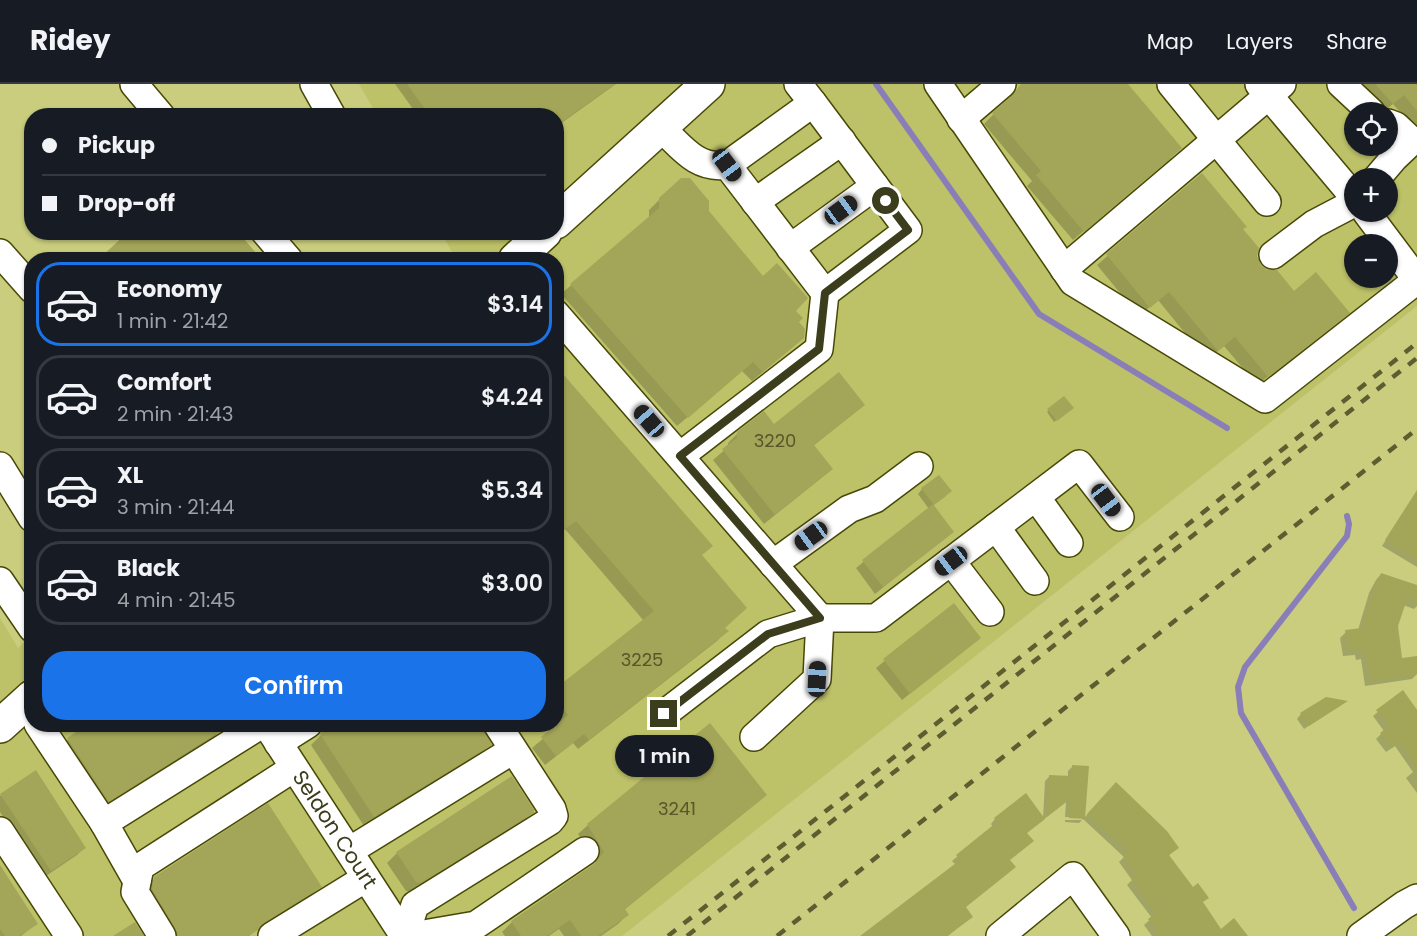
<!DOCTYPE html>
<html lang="en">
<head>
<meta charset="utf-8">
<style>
	:root { --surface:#171b24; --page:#20242c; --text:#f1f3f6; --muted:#9ea1a6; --line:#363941; --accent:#1a73e8 }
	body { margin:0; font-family:Poppins,sans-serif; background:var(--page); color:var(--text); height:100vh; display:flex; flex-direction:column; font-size:22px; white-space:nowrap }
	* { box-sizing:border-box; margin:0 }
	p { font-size:20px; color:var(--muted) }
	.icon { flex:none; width:33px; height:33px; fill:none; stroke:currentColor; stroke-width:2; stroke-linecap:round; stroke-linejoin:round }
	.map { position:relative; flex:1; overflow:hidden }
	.sheet { position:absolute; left:24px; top:168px; width:540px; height:480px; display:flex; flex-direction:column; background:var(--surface); border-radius:24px; box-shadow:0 2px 4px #0004 }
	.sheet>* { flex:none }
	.hud { position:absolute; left:24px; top:24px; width:540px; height:132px; border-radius:24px; box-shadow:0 2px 4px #0004; display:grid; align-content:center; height:132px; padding:0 18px; background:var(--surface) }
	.fabs { position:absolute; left:1344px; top:18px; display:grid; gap:12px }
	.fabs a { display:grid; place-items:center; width:54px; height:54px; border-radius:50%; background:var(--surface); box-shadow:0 2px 4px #0004; font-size:30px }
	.end { position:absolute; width:27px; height:27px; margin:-14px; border:8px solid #3c3d1c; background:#fff; box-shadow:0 0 0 3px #fff }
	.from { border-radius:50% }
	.bubble { position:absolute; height:42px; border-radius:21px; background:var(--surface); box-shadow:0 2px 4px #0004; font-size:20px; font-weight:600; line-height:42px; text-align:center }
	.car { position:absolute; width:18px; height:36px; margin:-18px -9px; border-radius:8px; box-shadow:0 0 4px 2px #0007; background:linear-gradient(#222 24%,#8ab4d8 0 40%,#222 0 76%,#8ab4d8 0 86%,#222 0) }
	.hud b { display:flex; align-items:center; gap:21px; height:57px; font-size:22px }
	.hud b+b { border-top:2px solid var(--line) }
	.hud i { width:15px; height:15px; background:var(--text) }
	ul { padding:10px 0 0; list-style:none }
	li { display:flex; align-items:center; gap:18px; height:84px; margin:0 12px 9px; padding:0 6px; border:3px solid var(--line); border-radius:24px }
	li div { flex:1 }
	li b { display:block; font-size:22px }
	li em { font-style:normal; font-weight:600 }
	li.active { border-color:var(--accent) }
	li>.icon { width:54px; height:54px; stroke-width:1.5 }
	.button { display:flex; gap:12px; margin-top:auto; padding:12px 18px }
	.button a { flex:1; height:69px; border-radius:24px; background:var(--accent); color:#fff; font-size:24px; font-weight:600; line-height:69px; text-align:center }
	header { display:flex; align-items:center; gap:36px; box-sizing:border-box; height:84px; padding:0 30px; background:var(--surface); border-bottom:2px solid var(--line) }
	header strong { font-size:28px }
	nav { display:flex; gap:33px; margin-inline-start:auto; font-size:21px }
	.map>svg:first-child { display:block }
	.built { fill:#bdc168; fill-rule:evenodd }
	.shadow { fill:#0003 }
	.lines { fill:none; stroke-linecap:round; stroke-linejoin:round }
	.stream { stroke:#8a7eb9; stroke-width:6 }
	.building { fill:#a3a658 }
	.minor-casing { stroke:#474806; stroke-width:30 }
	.major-casing { stroke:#474806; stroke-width:36 }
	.minor { stroke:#fff; stroke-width:27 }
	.major { stroke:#fff; stroke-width:33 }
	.rail { stroke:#5c5e32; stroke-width:4.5; stroke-dasharray:10 10; stroke-linecap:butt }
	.route { stroke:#3c3d1c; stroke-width:8 }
	.labels { text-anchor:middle; stroke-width:6; stroke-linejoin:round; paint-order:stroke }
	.number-label { font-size:18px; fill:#56572b }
	.street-label { font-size:21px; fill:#3c3d1c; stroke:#c9cd7d }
</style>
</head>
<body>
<header>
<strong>Ridey</strong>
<nav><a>Map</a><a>Layers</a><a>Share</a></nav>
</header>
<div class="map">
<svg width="1417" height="852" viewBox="0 0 1417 852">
	<rect width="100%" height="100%" fill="#c9cd7d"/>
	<path class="built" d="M359 0H1417V222L622 852H0V534L18 564 31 552 32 640H556V176L456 175 441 149 556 148V32L377 31ZM1354 28H1388V62H1354ZM1354 94H1388V128H1354ZM1354 160H1388V194H1354Z"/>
	<path class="shadow" d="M395 0H616L556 43V32H418Z
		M1023 0H1126L1171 74 1073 156 1027 102 1032 97 984 40Z
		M1357 0H1417V48L1393 20 1383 28Z
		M1202 91 1242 146 1260 182 1294 209 1338 238 1257 301 1224 262 1207 276 1158 216 1139 232 1097 181Z
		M660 115 707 127 763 194 794 227 803 254 752 297 742 287 677 342 561 210 649 134V126Z
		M556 284 701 471 723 544 726 547 717 557 578 665 573 659 545 681 532 664 559 641 556 638V606L644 537 565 445 556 452Z
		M1064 314 1072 324 1054 338 1047 328Z
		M853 330 813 362 821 394 764 440 713 376 728 363V359L738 349Z
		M922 405 946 412 932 422 952 448 875 510 856 484 929 425 918 410Z
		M1409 420 1417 425V483L1382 462Z
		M1381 490 1417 503V522L1414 525 1403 521 1396 542 1401 576 1417 581V590L1412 595 1365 602 1361 575 1356 576 1355 571 1343 572 1340 554 1346 548 1358 546 1369 509 1376 496Z
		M953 521 971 561 902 616 876 584Z
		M1403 607 1417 626V709L1406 694 1413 688 1395 662 1386 668 1376 655 1384 647 1373 632Z
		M1345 618 1304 645 1297 635 1301 630Z
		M91 640 220 646 211 656 98 726 58 665 67 656Z
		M321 651 490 660 480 670 364 742 311 661Z
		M1073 682 1084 734 1116 700 1177 764 1168 772 1221 847 1237 852H1152L1144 841 1152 834 1127 801 1132 796 1119 778 1124 773 1083 735 1079 739 1065 738V736H1082V733H1065L1066 718 1026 749 1008 777 964 824 971 833 948 852H863L956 781 952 777 993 743 991 740 995 735H1043L1045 697 1050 692 1068 693V687Z
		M35 688 84 764 77 771 43 794 0 728V712Z
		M765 711 624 826 627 831 618 840 601 852H564L559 845 549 852H505L502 848 512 838 596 779 578 750 588 741Z
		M532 728 522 738 410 808 406 807 387 779 397 769Z
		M0 784 36 840 21 852H0Z
		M155 794 320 802 310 812 255 846 249 852H164L145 804Z"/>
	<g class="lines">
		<path class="stream" d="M876 0 1039 230 1227 344
			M1347 432 1349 440 1347 452 1245 583 1238 603 1241 629 1354 824"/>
	</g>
	<path class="building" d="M407 0H615L556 42V32H430Z
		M1021 0H1128L1182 64 1084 148 1036 91 1041 87 992 29 1012 12Z
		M1375 0H1417V27L1404 11 1393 20Z
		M1202 89 1247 143 1243 145 1259 164 1257 172 1261 181 1267 186H1277L1294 207 1316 188 1350 229 1268 293 1235 253 1218 267 1169 208 1150 224 1106 170Z
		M681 94H690L709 117V127L763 192 777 179 808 214 796 227 803 234 799 238 805 245 804 254 763 288 753 278 688 334 570 200 659 124V114Z
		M128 148H238L262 176H98Z
		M556 282 713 462 702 471 747 524 725 544 729 547 589 656 584 650 556 672 541 653 568 631 556 616V604L654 527 576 437 565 445 556 435Z
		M839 288 865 321 814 361 833 385 775 431 722 365 737 354V348L764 327 774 340Z
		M1064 312 1074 324 1057 337 1047 325Z
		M939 391 952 407 934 421 921 404Z
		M1417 406V476L1385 456Z
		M933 420 954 448 883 503 862 476Z
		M1381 489 1417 501V518L1407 515 1398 542 1402 574 1417 572V590L1370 597 1367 570 1361 571V565L1348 567 1345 546 1362 544 1375 501 1377 502Z
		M954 519 981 554 910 610 883 575Z
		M1403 606 1417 626V683L1400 658 1392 664 1380 649 1389 642 1376 626Z
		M1326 613 1348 617 1309 642 1300 629Z
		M710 639 767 711 625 825 629 831 598 852H581L570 836 547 852H521L511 837 594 780 604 768 587 740Z
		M88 640H219L222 646 109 718 67 654Z
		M332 640H481L492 661 374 733 320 650Z
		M1072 681 1089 682 1085 735 1069 734 1070 715 1047 733 1049 691 1072 692Z
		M36 686 86 764 51 787 0 710Z
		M512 692 534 726V729L421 799 416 798 396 768Z
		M1116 698 1167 747 1179 764 1169 771 1193 803 1198 799 1209 814 1203 818 1221 845 1234 834 1248 852H1160L1148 835 1156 829 1131 795 1136 791 1123 772 1129 768 1087 730Z
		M1026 709 1045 735 1027 749 1034 757 1010 776 1016 783 966 823 973 833 947 852H860L960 776 956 771 997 738 994 734Z
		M268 719 322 803 264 839 258 846 248 852H178L175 844 152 805 154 793Z
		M0 781 38 840 19 852H5L0 845Z
		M135 838 144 852H113Z"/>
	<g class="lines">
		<defs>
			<g id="minor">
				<path d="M134 0 161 32"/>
				<path d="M314 0 332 32"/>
				<path d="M798 0 813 19"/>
				<path d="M938 0 1073 198 1265 315 1417 196"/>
				<path d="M1171 0 1267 118"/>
				<path d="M1259 0 1354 113"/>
				<path d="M1341 0 1371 28"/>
				<path d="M961 35 1002 0"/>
				<path d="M660 43C681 62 696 86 727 81L813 19 908 146 825 209 727 81"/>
				<path d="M1377 94 1394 74 1412 57 1396 42 1388 39"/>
				<path d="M755 118 842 57"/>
				<path d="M1366 128 1417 196"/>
				<path d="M265 148 289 176"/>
				<path d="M790 164 875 102"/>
				<path d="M0 169 32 205"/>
				<path d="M1273 171 1314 140 1354 119"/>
				<path d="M1064 185 1282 0"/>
				<path d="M556 230 820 534"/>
				<path d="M680 372 819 265 825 209"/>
				<path d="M0 382 32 434"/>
				<path d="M1036 413 1069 459"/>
				<path d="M996 443 1035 497"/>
				<path d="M951 477 990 528"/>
				<path d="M773 480 849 425 875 415 919 382"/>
				<path d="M0 497 32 544"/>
				<path d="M664 630 768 550 820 534H876L1079 380 1120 433"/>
				<path d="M38 640 104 739 137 797"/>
				<path id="s1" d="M266 640 404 852"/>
				<path d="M754 653 817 595 820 534"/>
				<path d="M278 659 308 640"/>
				<path d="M104 739 262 640"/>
				<path d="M0 747 69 852"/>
				<path d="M349 767 513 666"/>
				<path d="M162 852 135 808 140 783 294 684"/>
				<path d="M272 852 366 794"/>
				<path d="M405 852 415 821 550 737 554 732 552 725 497 640"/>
				<path d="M412 852 476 841 585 767"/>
				<path d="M1000 852 1073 792 1116 852"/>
				<path d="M1361 852 1404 821 1417 814"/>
			</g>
			<path id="major" d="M556 138 708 0
				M515 176 545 148
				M0 642 32 613"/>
		</defs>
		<use href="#minor" class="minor-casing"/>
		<use href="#major" class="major-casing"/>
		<use href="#minor" class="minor"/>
		<use href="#major" class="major"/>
		<path class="rail" d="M668 852 1417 259
			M687 852 1417 274
			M777 852 1417 345"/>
	</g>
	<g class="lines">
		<path class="route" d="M664 630 768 550 820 534 680 372 819 265 825 209 908 146 886 117"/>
	</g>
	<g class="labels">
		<g class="number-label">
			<text x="775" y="363">3220</text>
			<text x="642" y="582">3225</text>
			<text x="677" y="731">3241</text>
		</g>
		<g class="street-label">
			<text dy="7" stroke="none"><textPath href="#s1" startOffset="126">Seldon Court</textPath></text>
		</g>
	</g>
</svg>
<div class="fabs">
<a><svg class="icon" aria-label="locate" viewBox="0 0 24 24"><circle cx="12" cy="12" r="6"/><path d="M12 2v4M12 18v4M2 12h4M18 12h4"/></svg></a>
<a>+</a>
<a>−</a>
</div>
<i class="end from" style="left:886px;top:117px"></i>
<i class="end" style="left:664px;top:630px"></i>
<div class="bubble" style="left:615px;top:651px;width:99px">1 min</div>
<i class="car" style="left:727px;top:81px;rotate:143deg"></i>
<i class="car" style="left:841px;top:126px;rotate:54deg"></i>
<i class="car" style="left:649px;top:337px;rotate:319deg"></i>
<i class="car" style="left:1106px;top:416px;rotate:143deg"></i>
<i class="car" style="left:811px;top:452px;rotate:234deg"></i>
<i class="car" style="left:951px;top:477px;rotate:233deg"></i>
<i class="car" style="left:817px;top:595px;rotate:3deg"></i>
<div class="hud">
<b><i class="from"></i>Pickup</b>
<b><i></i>Drop-off</b>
</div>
<section class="sheet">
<ul>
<li class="active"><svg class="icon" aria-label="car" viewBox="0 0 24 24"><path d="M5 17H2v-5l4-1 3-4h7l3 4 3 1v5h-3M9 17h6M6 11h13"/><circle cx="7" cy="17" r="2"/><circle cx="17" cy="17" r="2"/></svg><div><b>Economy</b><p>1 min · 21:42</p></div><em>$3.14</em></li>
<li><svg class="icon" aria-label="car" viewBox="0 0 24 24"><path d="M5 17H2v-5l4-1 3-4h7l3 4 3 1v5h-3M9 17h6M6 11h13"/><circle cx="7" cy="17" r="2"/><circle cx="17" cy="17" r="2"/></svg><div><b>Comfort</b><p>2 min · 21:43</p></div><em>$4.24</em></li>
<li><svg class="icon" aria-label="car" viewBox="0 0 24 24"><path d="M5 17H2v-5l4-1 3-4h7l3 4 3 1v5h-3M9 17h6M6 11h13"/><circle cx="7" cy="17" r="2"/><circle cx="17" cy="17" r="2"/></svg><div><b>XL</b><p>3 min · 21:44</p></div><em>$5.34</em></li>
<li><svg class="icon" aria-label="car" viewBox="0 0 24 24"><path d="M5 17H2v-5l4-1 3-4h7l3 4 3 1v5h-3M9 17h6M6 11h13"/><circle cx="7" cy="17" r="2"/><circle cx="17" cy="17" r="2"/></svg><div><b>Black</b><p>4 min · 21:45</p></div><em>$3.00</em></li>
</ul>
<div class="button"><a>Confirm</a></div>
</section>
</div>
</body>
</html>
